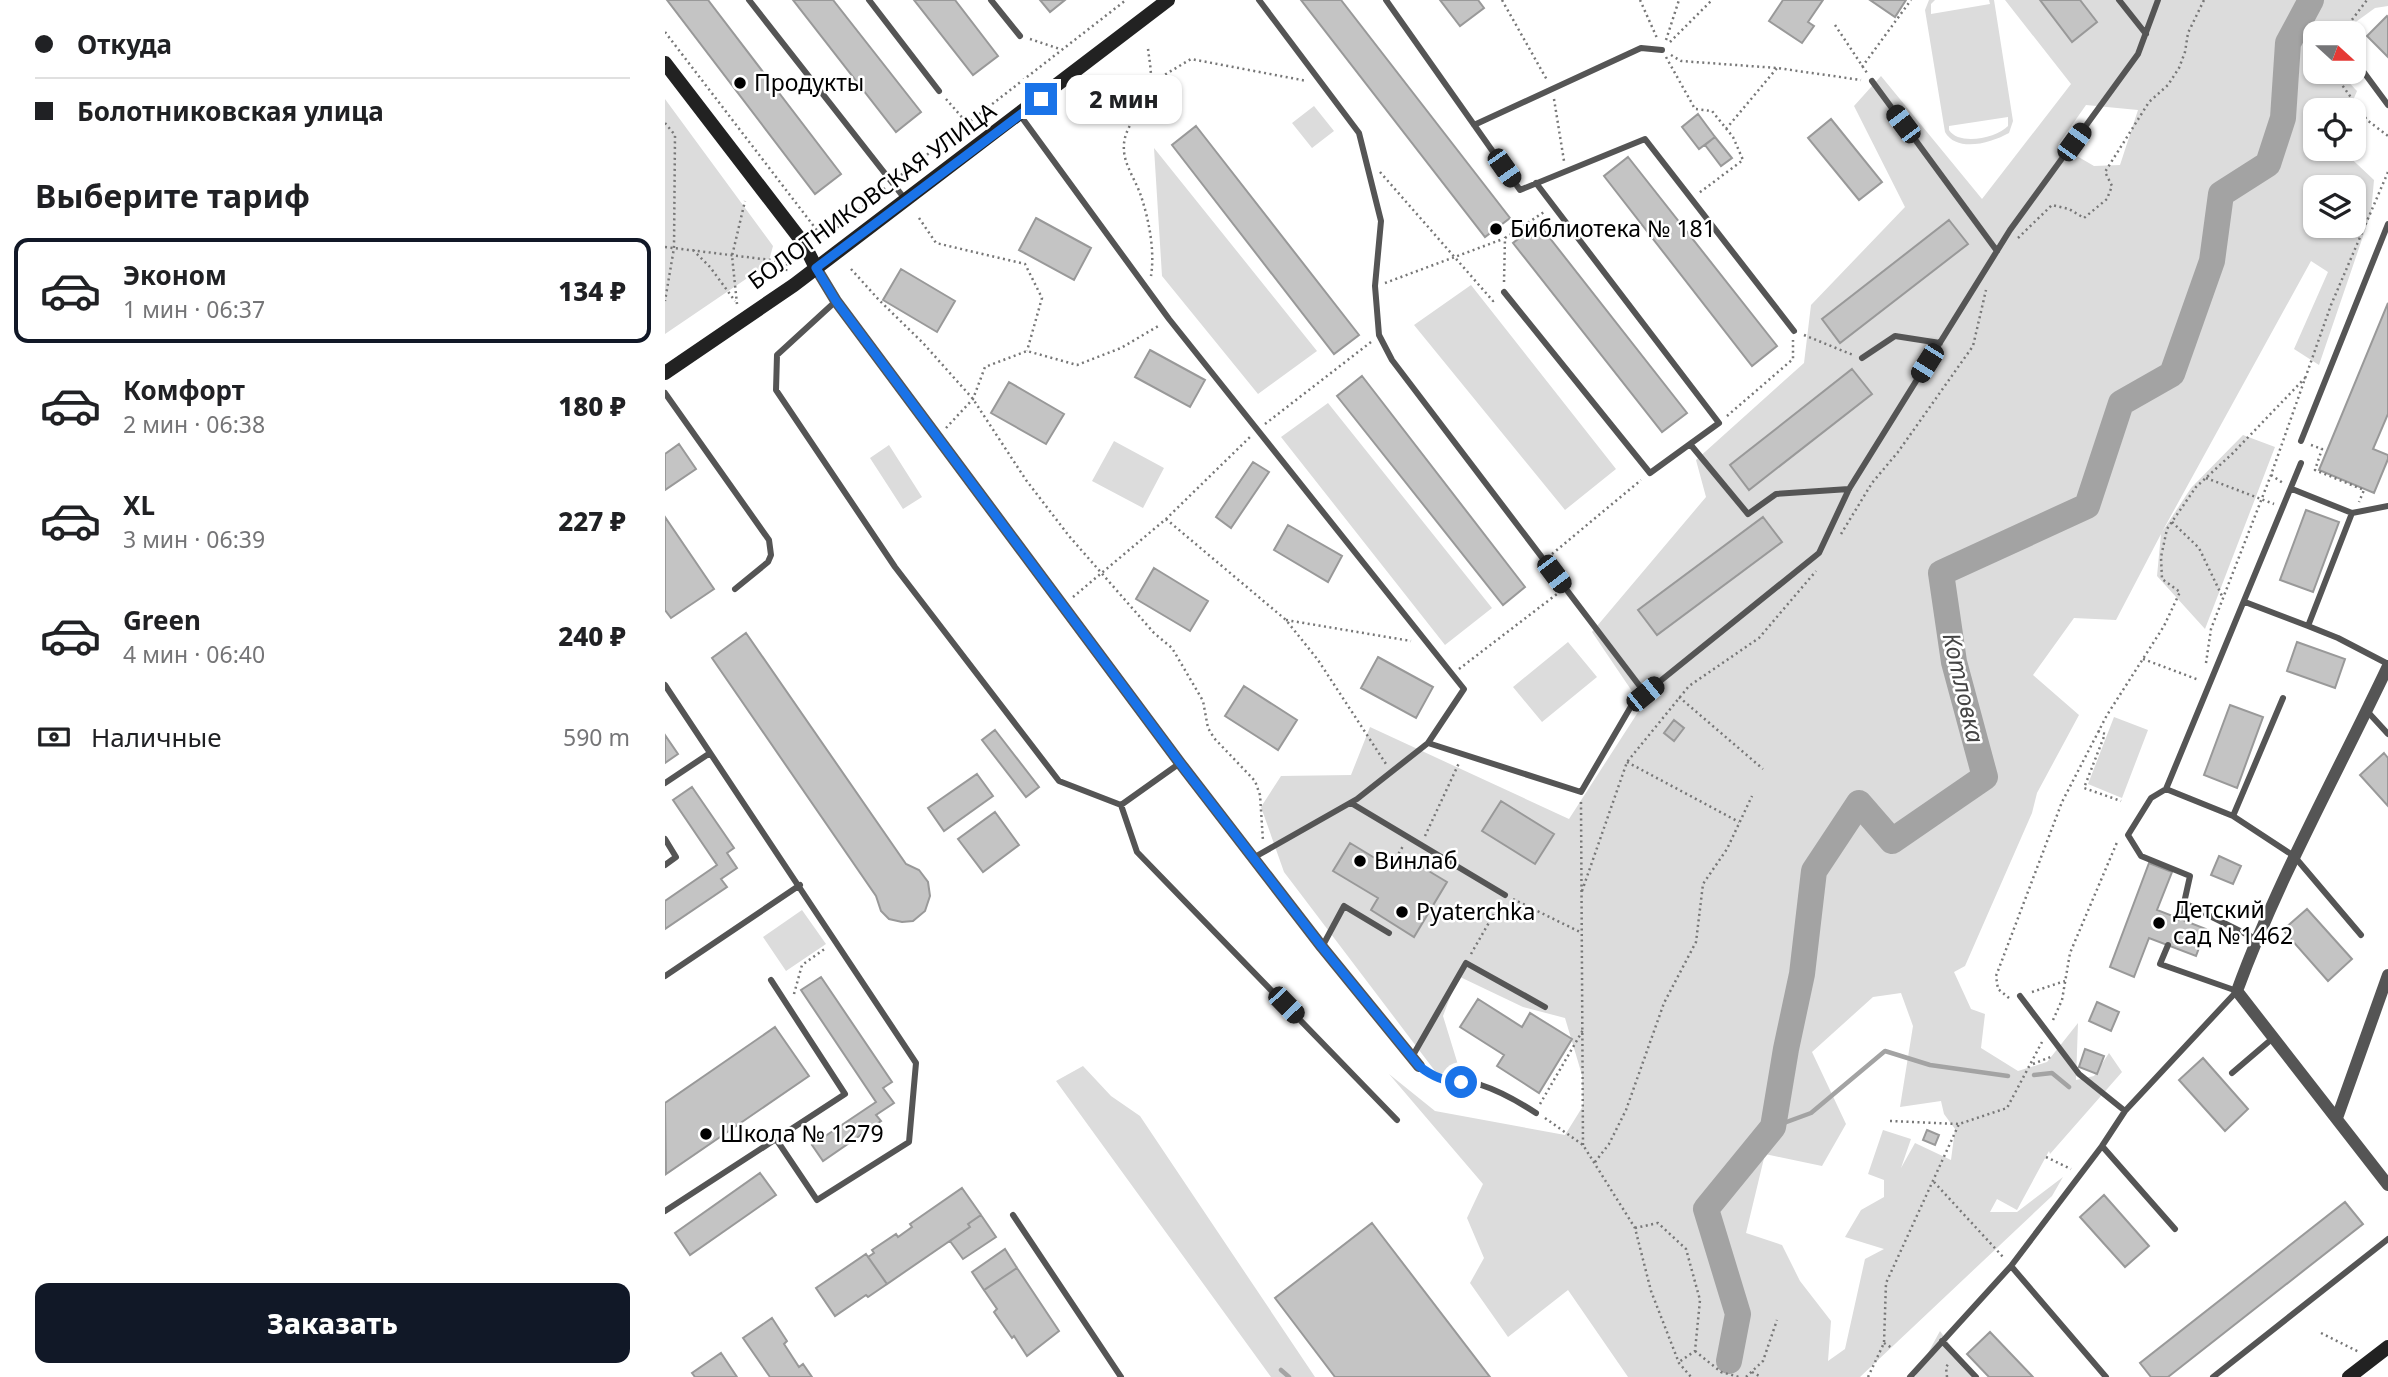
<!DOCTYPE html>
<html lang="ru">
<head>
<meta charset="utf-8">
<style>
	:root { --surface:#fff; --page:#f2f2f2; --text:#202124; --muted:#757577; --line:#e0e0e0; --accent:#111827 }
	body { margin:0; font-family:"Noto Sans",sans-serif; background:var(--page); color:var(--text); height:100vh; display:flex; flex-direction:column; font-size:26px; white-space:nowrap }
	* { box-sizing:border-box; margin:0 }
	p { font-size:23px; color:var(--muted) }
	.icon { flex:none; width:38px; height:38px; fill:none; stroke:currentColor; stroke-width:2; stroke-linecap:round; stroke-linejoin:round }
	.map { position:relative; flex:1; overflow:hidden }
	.side { display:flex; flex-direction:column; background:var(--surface); width:665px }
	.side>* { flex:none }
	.banner { display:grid; align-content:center; height:154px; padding:0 35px; background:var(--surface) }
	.needle { width:46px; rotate:111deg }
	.controls { position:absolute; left:1638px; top:21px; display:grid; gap:14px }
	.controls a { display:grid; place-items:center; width:63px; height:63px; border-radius:14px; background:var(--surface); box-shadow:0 2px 5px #0004; font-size:35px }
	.end { position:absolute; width:32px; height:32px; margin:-16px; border:9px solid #1a73e8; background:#fff; box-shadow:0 0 0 4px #fff }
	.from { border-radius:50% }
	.bubble { position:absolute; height:49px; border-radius:14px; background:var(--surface); box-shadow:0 2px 5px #0004; font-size:23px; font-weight:800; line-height:49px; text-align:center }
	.car { position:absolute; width:21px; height:42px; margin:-21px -10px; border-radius:9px; box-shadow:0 0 5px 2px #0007; background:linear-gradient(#222 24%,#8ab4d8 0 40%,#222 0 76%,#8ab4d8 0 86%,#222 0) }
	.banner b { display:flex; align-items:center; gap:24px; height:66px; font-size:26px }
	.banner b+b { border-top:2px solid var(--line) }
	.banner i { width:18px; height:18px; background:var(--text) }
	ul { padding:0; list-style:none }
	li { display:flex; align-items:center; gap:21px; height:105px; margin:0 14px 10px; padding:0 21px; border:4px solid transparent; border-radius:14px }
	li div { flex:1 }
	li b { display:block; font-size:26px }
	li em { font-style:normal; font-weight:800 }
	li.on { border-color:var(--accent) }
	li>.icon { width:63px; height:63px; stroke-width:1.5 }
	h2 { padding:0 35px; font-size:32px; line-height:84px }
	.pay { display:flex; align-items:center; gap:18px; height:77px; padding:0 35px; font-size:26px }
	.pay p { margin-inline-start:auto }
	.primary-button { display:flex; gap:14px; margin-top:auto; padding:14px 35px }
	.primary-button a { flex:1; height:80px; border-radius:14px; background:var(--accent); color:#fff; font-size:28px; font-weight:800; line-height:80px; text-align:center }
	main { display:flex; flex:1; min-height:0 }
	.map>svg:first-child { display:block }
	.green { fill:#dcdcdc; fill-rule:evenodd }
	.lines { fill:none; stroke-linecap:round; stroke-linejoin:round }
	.stream { stroke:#a3a3a3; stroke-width:4.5 }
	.river { stroke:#a3a3a3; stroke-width:26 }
	.building { fill:#c4c4c4; stroke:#999; stroke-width:2 }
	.path { stroke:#777; stroke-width:2.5; stroke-dasharray:2 3.5; stroke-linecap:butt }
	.lane { stroke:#555; stroke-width:6 }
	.street { stroke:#555; stroke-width:12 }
	.secondary { stroke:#222; stroke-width:14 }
	.route { stroke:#1a73e8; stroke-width:9 }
	.poi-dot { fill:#000; stroke:#fff; stroke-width:2.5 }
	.labels { text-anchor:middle; stroke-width:5; stroke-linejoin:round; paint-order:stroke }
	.poi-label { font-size:23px; fill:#000; stroke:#fff; text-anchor:start }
	.street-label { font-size:23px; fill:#000; stroke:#fff }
	.water-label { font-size:24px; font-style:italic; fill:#444; stroke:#fff }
</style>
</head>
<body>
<main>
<section class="side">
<div class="banner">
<b><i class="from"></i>Откуда</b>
<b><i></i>Болотниковская улица</b>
</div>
<h2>Выберите тариф</h2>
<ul>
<li class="on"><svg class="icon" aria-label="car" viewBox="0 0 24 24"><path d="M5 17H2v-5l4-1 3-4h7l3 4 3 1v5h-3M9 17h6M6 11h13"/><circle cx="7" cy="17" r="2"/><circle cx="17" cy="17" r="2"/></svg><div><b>Эконом</b><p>1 мин · 06:37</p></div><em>134 ₽</em></li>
<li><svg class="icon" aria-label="car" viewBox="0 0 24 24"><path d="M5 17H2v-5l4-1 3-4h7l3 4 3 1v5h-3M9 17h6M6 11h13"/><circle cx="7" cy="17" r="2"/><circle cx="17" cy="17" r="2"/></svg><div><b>Комфорт</b><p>2 мин · 06:38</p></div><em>180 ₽</em></li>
<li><svg class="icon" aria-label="car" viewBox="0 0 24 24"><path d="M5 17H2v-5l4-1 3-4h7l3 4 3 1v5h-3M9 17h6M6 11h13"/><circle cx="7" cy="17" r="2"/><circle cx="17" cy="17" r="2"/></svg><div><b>XL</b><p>3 мин · 06:39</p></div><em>227 ₽</em></li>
<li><svg class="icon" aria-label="car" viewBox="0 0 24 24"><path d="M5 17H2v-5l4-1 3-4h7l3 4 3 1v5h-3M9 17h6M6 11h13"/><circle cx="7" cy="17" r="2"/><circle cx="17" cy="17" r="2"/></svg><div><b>Green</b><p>4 мин · 06:40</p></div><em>240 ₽</em></li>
</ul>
<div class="pay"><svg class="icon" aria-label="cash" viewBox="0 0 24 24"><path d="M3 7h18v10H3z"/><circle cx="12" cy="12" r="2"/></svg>Наличные<p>590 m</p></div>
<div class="primary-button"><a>Заказать</a></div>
</section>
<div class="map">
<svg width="1723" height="1377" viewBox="0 0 1723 1377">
	<rect width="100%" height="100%" fill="#fff"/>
	<path class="green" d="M1264 0H1270L1266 4V14L1325 4 1324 0H1329L1348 121 1344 133C1326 143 1292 153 1280 132L1260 10ZM1343 117V126C1332 138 1294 146 1284 130V126Z
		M1340 0H1723V6L1710 8 1688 24 1665 28 1664 33H1650V72C1671 72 1678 75 1692 91L1684 110H1650V149H1676L1709 180 1706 213 1654 365 1629 349 1663 272 1646 261 1497 532 1526 488 1578 435 1610 447 1540 629 1492 576 1496 534 1451 620 1409 618 1368 675 1414 715 1372 793 1367 813 1300 966 1289 972 1306 1009 1320 1014 1316 1048 1353 1071 1382 1062 1413 1023 1411 1080 1429 1076 1444 1053 1457 1072 1385 1154 1384 1151 1352 1210 1332 1199 1325 1212H1352L1398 1177 1387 1196 1195 1377H963L903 1290 843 1337 805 1283 819 1258 802 1218 818 1184 724 1074 770 1111 900 1135 918 1106 917 1075 900 1018 858 1007 793 976 778 1016 794 1068 773 1075 619 872 596 807 616 776 686 775 705 727 904 819 977 706 927 632 1041 497 1031 460 1139 363 1146 305 1240 207 1189 106 1216 76 1317 199 1406 84ZM1421 105 1473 110 1455 165 1429 166 1393 145ZM1650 187H1689V226H1650ZM1236 993 1248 1026 1235 1107 1276 1101 1279 1114 1290 1129 1286 1160 1250 1143 1236 1168 1246 1139 1218 1130 1203 1174 1219 1180V1197L1196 1210 1180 1237 1219 1249 1200 1259 1180 1349 1163 1361 1166 1321 1135 1281 1117 1245 1081 1233 1100 1154 1157 1166 1181 1124 1147 1052 1208 997Z
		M468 81 484 90 472 111 456 102Z
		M0 99 108 246 103 264 0 334Z
		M649 106 669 131 647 148 627 123Z
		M489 148 652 351 593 394 497 276Z
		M806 285 951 469 900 510 749 325Z
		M663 403 827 608 780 645 616 437Z
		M449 441 499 468 478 508 427 481Z
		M224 445 257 497 238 509 205 458Z
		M903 642 932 677 877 722 848 687Z
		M1449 717 1483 730 1457 798 1423 784Z
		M137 910 161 944 121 971 98 937Z
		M418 1066 446 1096 475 1116 650 1377H606L391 1081Z
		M1275 1331 1308 1377H1250Z"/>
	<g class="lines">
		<path class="stream" d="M1369 1075 1387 1073 1404 1087
			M1108 1127 1146 1113 1220 1051 1265 1065 1343 1076
			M616 1370 624 1377"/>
		<path class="river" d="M1064 1361 1073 1314 1041 1209 1108 1127 1121 1049 1137 974 1149 871 1194 803 1227 841 1320 777 1289 662 1276 573 1422 506 1456 403 1507 374 1547 261 1556 194 1603 164 1618 118 1623 43 1646 0"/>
	</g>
	<path class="building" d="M2 0H43L176 174 150 194Z
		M128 0H168L256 112 231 132Z
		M249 0H290L333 56 308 75Z
		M375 0H400L385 12Z
		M636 0H676L845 218 820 237Z
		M775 0H813L819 8 795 26Z
		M1118 0H1158L1143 22 1149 26 1137 43 1104 21Z
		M1205 0H1241L1230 17Z
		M1375 0H1415L1432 22 1407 42Z
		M1722 16 1723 17V57L1702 36Z
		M1033 114 1050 137 1034 149 1017 127Z
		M1166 119 1217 182 1194 200 1143 138Z
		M531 126 694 335 669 354 507 145Z
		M1050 137 1067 158 1056 166 1040 145Z
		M963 157 1112 346 1087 366 939 176Z
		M371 218 426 248 409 280 354 250Z
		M1284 220 1303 244 1175 343 1157 319Z
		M873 223 1022 413 997 432 848 243Z
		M236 269 290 301 272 332 218 300Z
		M1723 303V414L1708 449 1723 455V459L1709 493 1654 470Z
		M485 350 540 380 525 407 470 377Z
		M1187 369 1207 394 1084 490 1065 465Z
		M697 376 860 587 838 605 672 396Z
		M344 382 399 414 381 444 326 413Z
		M14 444 31 469 0 490V454Z
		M588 462 604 472 566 528 551 517Z
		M1641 510 1674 522 1648 592 1615 580Z
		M0 517 49 589 6 618 0 610Z
		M1098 517 1117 542 992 635 973 610Z
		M623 525 677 556 663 582 609 550Z
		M489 568 543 601 525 631 471 599Z
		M81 633 241 864 254 870 263 882 265 896 260 911 248 921 237 922 224 919 216 911 211 896 47 658Z
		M1632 642 1680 659 1670 688 1622 671Z
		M713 657 768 687 751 718 696 688Z
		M579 686 632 720 613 750 560 716Z
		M1565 705 1598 717 1572 788 1539 775Z
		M1009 720 1019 728 1009 741 999 733Z
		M330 730 374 787 361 797 317 740Z
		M0 735 13 754 0 763Z
		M1719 753 1723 758V806L1695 775Z
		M312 774 328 796 279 831 263 808Z
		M27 787 69 848 62 853 72 868 56 879 62 887 0 929V901L52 865 8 800Z
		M836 801 889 834 870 864 817 831Z
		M330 812 354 845 318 872 293 839Z
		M685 843 728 869 737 855 782 882 749 937 706 910 713 898 668 871Z
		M1554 856 1576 866 1568 884 1546 875Z
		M1484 863 1507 872 1492 910 1541 929 1531 956 1484 938 1469 977 1445 967Z
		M1642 909 1687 959 1663 981 1618 930Z
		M156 977 227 1082 218 1088 229 1103 211 1115 216 1121 158 1161 147 1145 211 1102 136 990Z
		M813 999 857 1027 865 1013 907 1039 874 1093 832 1066 839 1055 795 1027Z
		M1432 1002 1454 1012 1446 1031 1424 1021Z
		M110 1027 144 1076 1 1174 0 1103Z
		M1420 1049 1439 1056 1432 1074 1414 1067Z
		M1538 1058 1583 1109 1560 1131 1514 1080Z
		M1262 1130 1274 1135 1270 1145 1258 1140Z
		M95 1173 111 1195 25 1255 10 1233Z
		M297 1188 316 1215 303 1224 305 1227 222 1284 203 1257 209 1253 207 1250 231 1234 233 1237 247 1227 245 1224Z
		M1439 1195 1484 1246 1460 1267 1415 1217Z
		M1680 1202 1698 1224 1503 1377H1486L1475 1363Z
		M316 1215 331 1237 298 1259 285 1241 305 1227 303 1224Z
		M707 1223 825 1377H670L610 1298Z
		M340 1249 352 1268 319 1290 307 1272Z
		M201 1254 222 1284 203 1297 201 1295 170 1316 151 1288Z
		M352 1268 394 1331 362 1356 349 1336 347 1338 329 1312 332 1309 319 1290Z
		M107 1318 122 1341 119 1344 134 1367 138 1364 147 1377H105L78 1338Z
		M1325 1332 1368 1377H1324L1302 1354Z
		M56 1353 72 1377H30L27 1373Z"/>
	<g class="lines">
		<path class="path" d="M837 0 882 80
			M975 0 992 38
			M1170 25 1202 73
			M0 32 154 233 162 236 220 188
			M1677 33 1702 0
			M365 39 395 49
			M1001 40 1014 0
			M1005 42 1047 0
			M483 49C485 65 489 82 482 97 473 116 457 129 459 151 460 166 471 181 476 196 484 220 490 251 486 276
			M1006 55 1016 61 1112 68 1196 80
			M1001 57 1030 109 1047 111 1068 137 1078 160 1034 193
			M1197 67 1246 0
			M1671 72 1670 75 1702 120 1723 136
			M486 83 526 59 642 81
			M281 99 302 123
			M889 99 899 161
			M0 123 10 135 9 248 0 301
			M1061 129 1112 68
			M715 172 828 301 831 299
			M236 175 461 0
			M254 218 271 243 360 264 377 298 362 351
			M1353 238 1387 205 1404 209 1419 218 1442 199 1447 186 1440 172 1484 102 1503 85 1514 68 1520 52 1523 33 1539 0
			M0 247 122 262
			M28 250 45 267 70 301
			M186 269 214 300 258 343 308 399 361 480 404 536 489 633 507 648 538 701 543 728 549 738 590 781 595 795 598 841
			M121 271 124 254
			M839 282 840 238 879 212
			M720 283 838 239
			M72 304 67 256 80 201
			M1139 335 1188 355
			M1062 416 1128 359V340
			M600 424 706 342
			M281 428 308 399 320 367 362 351 412 365 456 348 495 325
			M1646 445 1657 449 1650 470 1699 490 1694 502
			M1606 475 1618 483
			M1541 478 1609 504
			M501 519 621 620 653 660 721 764
			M1507 522 1534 548 1557 596
			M1176 534 1207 483 1233 452 1308 346 1321 290
			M887 554 976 480
			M408 597 501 519 585 437
			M621 620 746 641
			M1478 659 1534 680
			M1541 663 1546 629 1606 475 1666 305 1723 172
			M794 669 892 594
			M1014 697 1098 769
			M1433 731 1440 734 1419 788 1456 801
			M962 762 1074 822
			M916 802 918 1145
			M760 836 794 763
			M728 863 738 846
			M917 891 962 762 1024 686 1094 638 1151 571
			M848 899 917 933
			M806 954 834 905
			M1367 992 1400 981
			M129 994 137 965 161 948
			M1344 998 1333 989 1331 976 1397 802 1442 715 1499 626 1515 592 1497 579 1496 557 1502 529 1531 487 1568 453 1640 378
			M1388 1020 1397 1000 1405 953 1453 840
			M1368 1064 1388 1056
			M875 1104 918 1030
			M880 1118 918 1145 970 1228 986 1291 1014 1363 1026 1377
			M1225 1121 1294 1124
			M1381 1157 1406 1169
			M930 1162 944 1144 961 1110 999 1003 1031 942 1038 884 1062 849 1087 796
			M1269 1182 1339 1258
			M970 1228 993 1223 1021 1249 1035 1300 1030 1351 1014 1362
			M1656 1333 1694 1352
			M1219 1343 1227 1348
			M1030 1351 1056 1372 1074 1377
			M1087 1372 1096 1377
			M1081 1377 1098 1361 1112 1320
			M1203 1377 1219 1343 1221 1283 1294 1124 1342 1108 1377 1042
			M1282 1377 1281 1367 1284 1363"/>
		<path class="lane" d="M84 0 240 199
			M204 0 274 91
			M326 0 355 36
			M594 0 694 133 716 221 710 286 714 335 727 360 980 693
			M721 0 855 190 980 139 1129 331
			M1454 0 1481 34
			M1689 59 1723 105
			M1207 81 1332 251
			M355 115 504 319 799 689 763 743
			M809 125 976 48 997 50
			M871 183 1054 423 1025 444 1083 514 1111 494 1184 489
			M839 292 985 473 1025 444
			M171 301 112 355 111 390 230 567 394 781 456 805 515 763
			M1197 358 1230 336 1275 343
			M0 393 104 540 106 555 103 562 70 589
			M1636 441 1723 224
			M1627 489 1687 513 1643 626 1673 638 1723 664
			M1687 513 1723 506
			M1580 602 1643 626
			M0 685 251 1063 244 1142 152 1200 111 1139 0 1211
			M1618 698 1568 816 1629 856 1696 935
			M1702 711 1723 734
			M0 783 45 753
			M1501 789 1486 798 1463 835 1476 856 1525 876 1519 903
			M686 803 840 895
			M456 805 472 852 732 1120
			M1568 816 1501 789 1636 463
			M0 839 11 857 0 865
			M588 858 692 799 763 743 916 792 968 703 1154 553 1184 489 1345 230 1473 54 1493 0
			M1513 918 1519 903 1591 939
			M657 947 679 906 724 933
			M0 976 135 885
			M106 980 180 1094 111 1139
			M1355 996 1414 1074 1460 1111
			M747 1057 801 963 880 1007
			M754 1066C778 1086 790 1078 816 1085 835 1091 854 1102 871 1113
			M1567 1073 1608 1038
			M1437 1146 1510 1229
			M348 1215 456 1377
			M1346 1266 1441 1377
			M1277 1341 1311 1377
			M1245 1377 1346 1266 1437 1146 1460 1111 1572 991 1495 964 1503 945
			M1548 1377 1723 1239"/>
		<path class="street" d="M151 268 171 301 515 763 657 947 754 1066
			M1723 666C1672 774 1613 879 1572 991L1723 1185
			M1672 1118 1723 975"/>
		<path class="secondary" d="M0 63 139 244 151 268
			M0 373 129 285 503 0
			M1684 1377 1723 1347"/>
	</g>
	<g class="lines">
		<path class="route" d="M376 99 151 268 171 301 515 763 657 947 754 1066C768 1077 779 1081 796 1082"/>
	</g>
	<g class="poi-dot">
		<circle cx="75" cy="83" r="7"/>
		<circle cx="831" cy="229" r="7"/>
		<circle cx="695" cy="861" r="7"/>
		<circle cx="737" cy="912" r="7"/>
		<circle cx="1494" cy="923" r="7"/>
		<circle cx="41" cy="1134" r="7"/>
	</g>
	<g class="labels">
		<g class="poi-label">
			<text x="89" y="91">Продукты</text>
			<text x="845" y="237">Библиотека № 181</text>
			<text x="709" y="869">Винлаб</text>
			<text x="1508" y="918">Детский<tspan x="1508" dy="26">сад №1462</tspan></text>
			<text x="751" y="920">Pyaterchka</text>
			<text x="55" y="1142">Школа № 1279</text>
		</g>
		<g class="street-label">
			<text transform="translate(207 196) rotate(-36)" y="8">БОЛОТНИКОВСКАЯ УЛИЦА</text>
		</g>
		<g class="water-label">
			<text transform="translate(1298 688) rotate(77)" y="8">Котловка</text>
		</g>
	</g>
</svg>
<div class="controls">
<a><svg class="needle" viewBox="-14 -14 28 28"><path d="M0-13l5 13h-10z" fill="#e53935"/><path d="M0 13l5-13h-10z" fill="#757577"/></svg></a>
<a><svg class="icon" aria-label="locate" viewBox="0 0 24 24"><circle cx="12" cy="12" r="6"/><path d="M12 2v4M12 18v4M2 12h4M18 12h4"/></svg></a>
<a><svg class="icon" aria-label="layers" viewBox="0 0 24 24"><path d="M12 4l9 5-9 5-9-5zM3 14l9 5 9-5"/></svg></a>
</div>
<i class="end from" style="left:796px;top:1082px"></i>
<i class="end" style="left:376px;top:99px"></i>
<div class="bubble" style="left:401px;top:75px;width:116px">2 мин</div>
<i class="car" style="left:1238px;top:124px;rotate:323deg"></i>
<i class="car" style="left:1409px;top:142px;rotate:36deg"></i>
<i class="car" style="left:839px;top:168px;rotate:145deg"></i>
<i class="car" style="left:1262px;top:363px;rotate:212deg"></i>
<i class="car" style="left:889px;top:574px;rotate:143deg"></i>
<i class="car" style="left:980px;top:694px;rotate:51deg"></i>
<i class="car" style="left:621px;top:1005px;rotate:136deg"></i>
</div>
</main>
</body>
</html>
